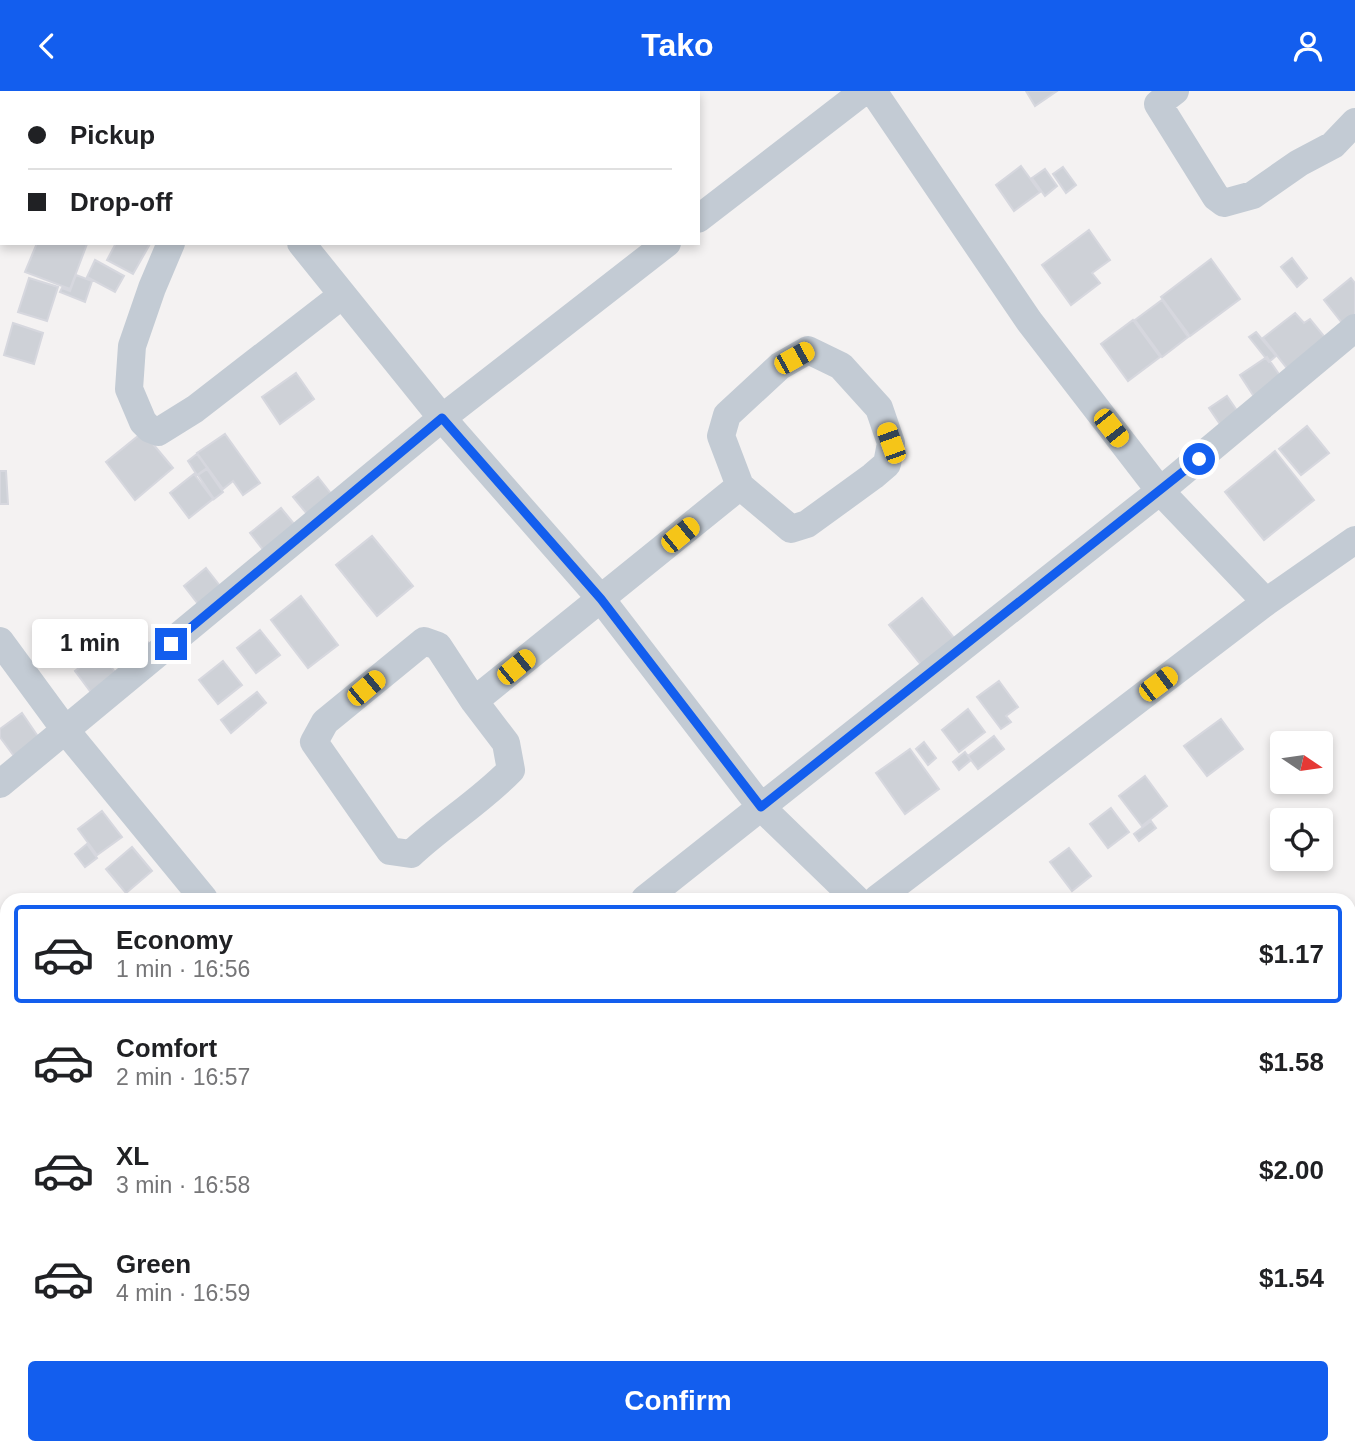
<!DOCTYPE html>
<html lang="en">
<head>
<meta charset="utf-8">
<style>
	:root { --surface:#fff; --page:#f2f2f2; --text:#202124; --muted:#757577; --line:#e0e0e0; --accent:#135eee }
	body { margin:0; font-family:Arial,sans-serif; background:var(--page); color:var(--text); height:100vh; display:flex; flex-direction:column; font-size:26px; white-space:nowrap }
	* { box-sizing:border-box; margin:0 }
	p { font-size:23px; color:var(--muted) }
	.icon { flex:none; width:38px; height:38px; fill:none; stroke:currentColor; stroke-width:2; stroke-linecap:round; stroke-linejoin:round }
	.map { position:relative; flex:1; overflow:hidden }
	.side { position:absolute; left:0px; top:802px; width:1356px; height:562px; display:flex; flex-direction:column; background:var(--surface); border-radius:21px 21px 0 0; box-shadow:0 4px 10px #0003 }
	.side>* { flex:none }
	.banner { position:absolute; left:0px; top:0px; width:700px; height:154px; box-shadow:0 4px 10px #0003; display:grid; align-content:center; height:154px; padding:0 28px; background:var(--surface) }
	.needle { width:46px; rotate:103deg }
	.tools { position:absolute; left:1270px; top:640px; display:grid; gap:14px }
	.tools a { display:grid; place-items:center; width:63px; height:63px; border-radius:7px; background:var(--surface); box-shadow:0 4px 10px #0003; font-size:35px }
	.end { position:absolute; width:32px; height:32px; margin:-16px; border:9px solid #135eee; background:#fff; box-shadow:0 0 0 4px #fff }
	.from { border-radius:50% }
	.bubble { position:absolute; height:49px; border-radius:7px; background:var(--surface); box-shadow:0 4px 10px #0003; font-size:23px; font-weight:700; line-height:49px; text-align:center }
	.car { position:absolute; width:21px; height:42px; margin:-21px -10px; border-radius:9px; box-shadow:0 0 5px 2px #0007; background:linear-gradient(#f5c518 24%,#345 0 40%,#f5c518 0 76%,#345 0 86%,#f5c518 0) }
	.banner b { display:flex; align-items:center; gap:24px; height:66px; font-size:26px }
	.banner b+b { border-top:2px solid var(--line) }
	.banner i { width:18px; height:18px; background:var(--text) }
	ul { padding:12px 0 0; list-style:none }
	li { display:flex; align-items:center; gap:21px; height:98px; margin:0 14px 10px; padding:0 14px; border:4px solid transparent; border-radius:7px }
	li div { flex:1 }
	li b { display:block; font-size:26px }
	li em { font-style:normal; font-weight:700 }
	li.on { border-color:var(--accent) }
	li>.icon { width:63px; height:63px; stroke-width:1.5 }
	.cta { display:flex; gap:14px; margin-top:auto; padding:14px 28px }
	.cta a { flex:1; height:80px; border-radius:7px; background:var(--accent); color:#fff; font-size:28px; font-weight:700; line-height:80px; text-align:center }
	header { display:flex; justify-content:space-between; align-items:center; height:91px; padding:0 28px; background:var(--accent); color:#fff; font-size:32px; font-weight:700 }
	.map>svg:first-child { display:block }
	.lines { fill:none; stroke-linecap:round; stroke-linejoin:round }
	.river { stroke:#8cd2f1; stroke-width:47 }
	.building { fill:#ced1d7; stroke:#d6d7de; stroke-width:2 }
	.street { stroke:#c3cbd4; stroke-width:28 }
	.secondary { stroke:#c5cddb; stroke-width:38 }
	.route { stroke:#135eee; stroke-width:9 }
</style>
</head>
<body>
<header><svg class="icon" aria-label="back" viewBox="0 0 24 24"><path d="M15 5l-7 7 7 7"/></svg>Tako<svg class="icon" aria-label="person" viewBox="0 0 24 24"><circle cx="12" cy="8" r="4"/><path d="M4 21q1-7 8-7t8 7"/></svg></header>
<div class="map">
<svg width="1355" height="1363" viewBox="0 0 1355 1363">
	<rect width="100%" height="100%" fill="#f4f2f2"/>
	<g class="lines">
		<path class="river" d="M0 1041 7 1050
			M234 1356 239 1363"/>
	</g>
	<path class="building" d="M1026 0H1057L1035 15Z
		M1021 75 1040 101 1014 120 996 94Z
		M1063 76 1076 94 1066 102 1053 83Z
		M1045 78 1057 95 1045 105 1032 87Z
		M1089 139 1110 169 1092 182 1100 192 1071 214 1042 174Z
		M37 152 87 153 70 198 25 181Z
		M116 152 150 153 133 183 107 169Z
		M1292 167 1307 187 1297 196 1281 176Z
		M1211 168 1240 208 1190 245 1161 206Z
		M95 169 124 185 115 201 87 186Z
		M76 184 92 190 85 211 60 201 62 197 70 200Z
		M29 187 58 196 47 230 18 221Z
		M1351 187 1355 192V229L1346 237 1324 209Z
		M1162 209 1188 246 1162 266 1135 229Z
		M1295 222 1304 232 1310 228 1328 250 1290 281 1263 247Z
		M1133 229 1160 266 1128 290 1101 253Z
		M13 232 43 242 34 273 4 264Z
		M1256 241 1276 265 1269 271 1249 246Z
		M1267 266 1283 289 1255 307 1240 284Z
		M296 282 314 308 280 333 262 306Z
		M1227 305 1240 324 1222 336 1209 317Z
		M1307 335 1329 362 1301 384 1279 358Z
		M143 341 173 377 135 409 106 371Z
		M225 343 260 392 243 404 233 390 223 398 197 362Z
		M1275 360 1314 409 1264 449 1225 401Z
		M197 363 207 377 197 384 188 370Z
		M207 378 223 401 214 408 198 384Z
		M0 380H6L8 413H0Z
		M194 383 213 408 189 427 170 402Z
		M318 386 336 409 312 429 293 406Z
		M281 417 300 440 268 465 250 442Z
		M372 445 413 495 377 525 336 474Z
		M206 477 224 500 202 518 184 495Z
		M301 505 338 554 308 577 271 529Z
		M922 507 955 548 922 575 889 534Z
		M135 534 153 558 128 577 110 553Z
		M260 539 280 564 256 582 237 557Z
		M100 561 118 585 93 604 75 580Z
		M223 570 242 594 218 613 199 589Z
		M999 590 1018 616 1006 625 1011 631 1001 638 977 606Z
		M257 601 266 612 231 642 221 629Z
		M968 618 985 641 959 661 942 639Z
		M22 622 39 647 14 665 0 646V638Z
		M1221 628 1243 658 1207 685 1184 655Z
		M994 645 1004 658 978 678 968 665Z
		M924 651 936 667 928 674 916 658Z
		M910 658 939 698 905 723 876 682Z
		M965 661 971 669 959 679 953 671Z
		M1145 685 1167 715 1142 735 1119 705Z
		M1111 717 1129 741 1108 757 1090 733Z
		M102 720 122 746 97 764 78 738Z
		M1151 730 1156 737 1139 750 1134 743Z
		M87 753 97 767 85 776 75 763Z
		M132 756 152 780 126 802 106 778Z
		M1069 757 1091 785 1072 800 1050 771Z
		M7 1208V1240L0 1229V1213Z
		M119 1356H137L142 1363H111Z
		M342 1356H389L381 1363H348Z
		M449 1356 456 1363H423L418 1357Z
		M921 1356H954L952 1363H941Z"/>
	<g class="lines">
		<path class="street" d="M177 0 179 2
			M446 0 448 2
			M873 0 1029 230 1160 400 1266 511
			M1175 0 1158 13 1216 106 1224 112 1253 104 1299 72 1333 54 1355 31
			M59 2 60 0
			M579 2 581 0
			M0 125 2 121
			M698 128 864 0
			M171 152 152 197 132 255 129 298 143 331 150 338 158 341 195 318 341 205
			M301 152 442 327 601 508 761 716 856 808
			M808 259 841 275 879 317 891 352 887 373 873 385 807 433 791 438 740 395 721 345 727 324 780 275Z
			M0 550 66 640 204 808
			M424 550 438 555 474 610 506 652 511 679C480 711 443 733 411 763L390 760 314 651 325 631Z
			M474 610 740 395
			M0 693 442 327 667 152
			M645 808 1160 400 1355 237
			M877 808 1266 511 1355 449
			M0 863 7 872
			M1349 1128 1355 1125
			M1349 1185 1355 1197
			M294 1356 303 1363
			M558 1356 562 1363
			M743 1363 745 1356"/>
		<path class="secondary" d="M0 1279 7 1288
			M57 1356 62 1363"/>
	</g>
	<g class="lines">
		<path class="route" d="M171 553 442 327 601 508 761 716 1199 368"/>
	</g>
</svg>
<div class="tools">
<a><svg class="needle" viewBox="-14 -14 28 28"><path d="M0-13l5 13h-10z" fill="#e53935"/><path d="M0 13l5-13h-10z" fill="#757577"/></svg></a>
<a><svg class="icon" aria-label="locate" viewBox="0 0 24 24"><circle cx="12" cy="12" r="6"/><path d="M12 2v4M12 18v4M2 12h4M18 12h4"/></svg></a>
</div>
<i class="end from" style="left:1199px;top:368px"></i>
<i class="end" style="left:171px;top:553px"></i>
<div class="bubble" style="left:32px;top:528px;width:116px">1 min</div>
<i class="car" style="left:794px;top:267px;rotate:61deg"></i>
<i class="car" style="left:1111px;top:337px;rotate:142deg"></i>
<i class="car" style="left:891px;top:352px;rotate:340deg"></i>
<i class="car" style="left:680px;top:444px;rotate:51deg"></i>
<i class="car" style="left:516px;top:576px;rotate:51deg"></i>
<i class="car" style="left:1158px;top:593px;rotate:53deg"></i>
<i class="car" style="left:366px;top:597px;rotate:50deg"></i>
<div class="banner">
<b><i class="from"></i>Pickup</b>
<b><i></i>Drop-off</b>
</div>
<section class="side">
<ul>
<li class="on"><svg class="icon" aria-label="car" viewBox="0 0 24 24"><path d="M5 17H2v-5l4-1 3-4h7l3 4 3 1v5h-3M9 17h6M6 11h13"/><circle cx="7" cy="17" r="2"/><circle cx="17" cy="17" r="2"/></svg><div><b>Economy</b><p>1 min · 16:56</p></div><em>$1.17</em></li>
<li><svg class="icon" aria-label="car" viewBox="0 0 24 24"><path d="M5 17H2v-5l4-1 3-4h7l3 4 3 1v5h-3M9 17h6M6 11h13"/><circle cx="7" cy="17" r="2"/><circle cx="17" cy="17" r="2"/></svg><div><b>Comfort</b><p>2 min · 16:57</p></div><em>$1.58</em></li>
<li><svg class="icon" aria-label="car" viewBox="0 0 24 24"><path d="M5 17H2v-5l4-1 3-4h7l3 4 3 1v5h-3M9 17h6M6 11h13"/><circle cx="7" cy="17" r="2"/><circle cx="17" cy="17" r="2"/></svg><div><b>XL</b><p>3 min · 16:58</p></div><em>$2.00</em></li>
<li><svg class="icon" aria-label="car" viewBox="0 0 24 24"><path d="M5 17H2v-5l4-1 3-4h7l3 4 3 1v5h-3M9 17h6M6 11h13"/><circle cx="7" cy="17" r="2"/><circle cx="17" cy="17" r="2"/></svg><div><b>Green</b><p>4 min · 16:59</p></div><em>$1.54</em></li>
</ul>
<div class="cta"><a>Confirm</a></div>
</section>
</div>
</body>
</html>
